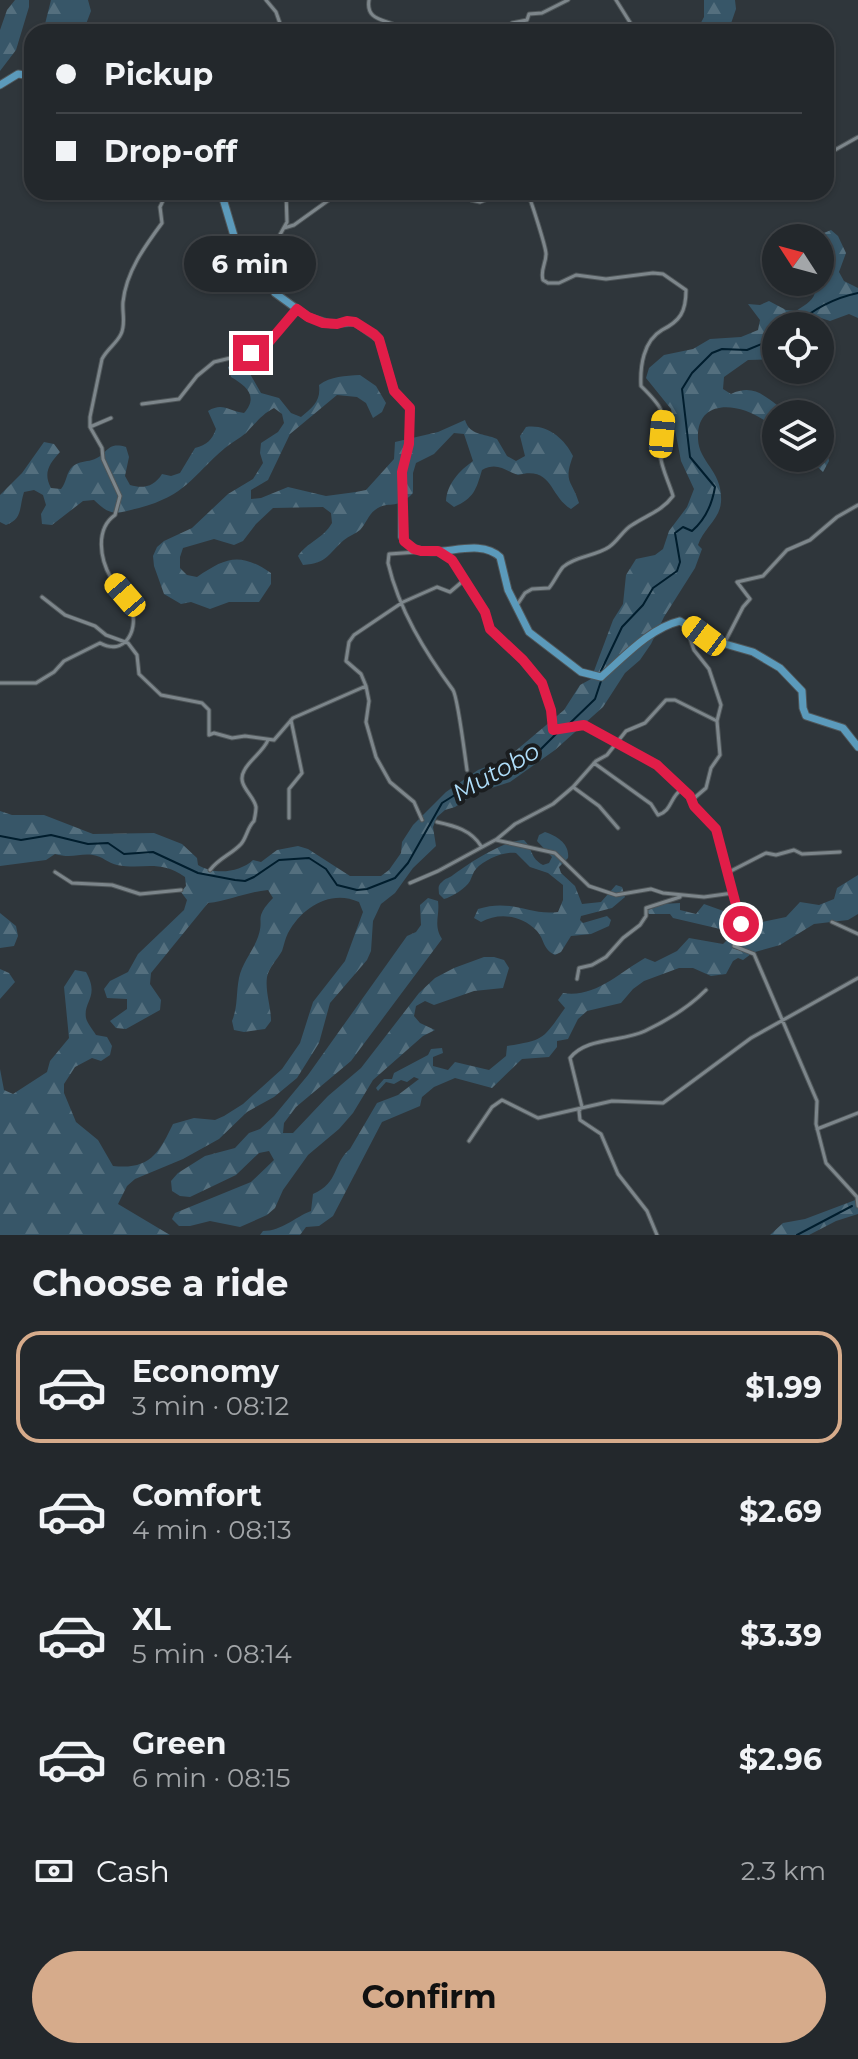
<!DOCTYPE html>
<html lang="en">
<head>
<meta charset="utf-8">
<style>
	:root { --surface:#23282c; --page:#2f3438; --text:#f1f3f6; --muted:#a3a6a9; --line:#404448; --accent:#d6ab8b }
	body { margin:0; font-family:Montserrat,sans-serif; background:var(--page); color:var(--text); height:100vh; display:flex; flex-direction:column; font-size:30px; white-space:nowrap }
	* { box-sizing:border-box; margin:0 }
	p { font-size:26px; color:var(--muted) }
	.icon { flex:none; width:44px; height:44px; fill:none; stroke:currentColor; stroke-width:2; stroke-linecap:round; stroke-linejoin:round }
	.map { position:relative; height:1235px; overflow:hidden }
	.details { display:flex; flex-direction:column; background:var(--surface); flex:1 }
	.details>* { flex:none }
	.banner { position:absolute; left:24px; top:24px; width:810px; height:176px; border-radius:24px; box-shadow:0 2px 6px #0004,0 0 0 2px var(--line); display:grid; align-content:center; height:176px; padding:0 32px; background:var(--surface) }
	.needle { width:52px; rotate:306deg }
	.buttons { position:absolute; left:762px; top:224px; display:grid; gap:16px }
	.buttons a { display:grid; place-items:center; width:72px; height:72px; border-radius:50%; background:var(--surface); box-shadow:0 2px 6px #0004,0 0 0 2px var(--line); font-size:40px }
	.end { position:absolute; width:36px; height:36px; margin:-18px; border:10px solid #e11d48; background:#fff; box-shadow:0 0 0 4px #fff }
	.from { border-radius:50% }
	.bubble { position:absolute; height:56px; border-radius:28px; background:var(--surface); box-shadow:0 2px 6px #0004,0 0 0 2px var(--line); font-size:26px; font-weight:700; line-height:56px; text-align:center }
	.car { position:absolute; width:24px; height:48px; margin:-24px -12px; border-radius:10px; box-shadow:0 0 6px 2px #0007; background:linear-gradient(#f5c518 24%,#345 0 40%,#f5c518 0 76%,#345 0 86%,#f5c518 0) }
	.banner b { display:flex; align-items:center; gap:28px; height:76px; font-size:30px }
	.banner b+b { border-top:2px solid var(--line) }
	.banner i { width:20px; height:20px; background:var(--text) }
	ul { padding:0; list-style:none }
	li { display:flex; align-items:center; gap:24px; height:112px; margin:0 16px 12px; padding:0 16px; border:4px solid transparent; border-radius:24px }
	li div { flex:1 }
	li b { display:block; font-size:30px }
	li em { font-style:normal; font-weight:700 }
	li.selected { border-color:var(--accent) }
	li>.icon { width:72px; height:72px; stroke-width:1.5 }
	h2 { padding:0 32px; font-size:36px; line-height:96px }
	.pay { display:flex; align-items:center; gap:20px; height:88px; padding:0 32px; font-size:30px }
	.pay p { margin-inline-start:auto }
	.action { display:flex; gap:16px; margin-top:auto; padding:16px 32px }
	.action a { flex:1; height:92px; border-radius:48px; background:var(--accent); color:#111; font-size:32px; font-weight:700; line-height:92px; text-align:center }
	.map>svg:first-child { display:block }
	.forest { fill:url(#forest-firs) }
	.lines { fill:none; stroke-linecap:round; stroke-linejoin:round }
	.stream { stroke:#001d2d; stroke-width:2 }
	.street-casing { stroke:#4f5659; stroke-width:5 }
	.primary-casing { stroke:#4f5659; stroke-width:9 }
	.street { stroke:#7d868b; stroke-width:3 }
	.primary { stroke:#5b9abb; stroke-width:7 }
	.route { stroke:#e11d48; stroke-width:10 }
	.labels { text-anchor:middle; stroke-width:8; stroke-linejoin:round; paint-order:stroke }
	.water-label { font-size:24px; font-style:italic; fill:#aeddf9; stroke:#1a1d1f }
</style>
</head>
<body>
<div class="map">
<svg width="858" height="1235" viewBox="0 0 858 1235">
	<defs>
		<pattern id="forest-firs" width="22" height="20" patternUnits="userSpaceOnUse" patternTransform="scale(2)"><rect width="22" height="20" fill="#375668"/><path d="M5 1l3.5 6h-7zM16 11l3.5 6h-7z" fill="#546f7e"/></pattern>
	</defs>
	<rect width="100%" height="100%" fill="#2f363b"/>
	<path class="forest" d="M15 0H29V7L16 50 0 71V30L7 10Z
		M51 0H88L91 11 83 32H43Z
		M704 0H735L736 9 728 32H696L704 17Z
		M831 230 838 236 846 253 839 272 844 281 858 288V318L849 314 830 321 821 318 803 326H776V359L748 360 724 377 723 389 731 394C759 381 769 404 792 414H776V431C756 406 696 390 698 439 699 463 723 471 721 502 720 519 703 529 698 545L702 549 695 568 664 617 651 644 640 660 625 673 603 707 555 750 510 782 476 793 455 807 445 810 437 817 433 827 436 846 413 868 395 893 381 904 373 921 371 951 367 960 330 1003 319 1043 297 1078 274 1097 247 1112 219 1139 183 1159 135 1179 127 1186 118 1204 170 1235H0V1069L4 1090 13 1094 47 1072 50 1061 69 1038 64 987 75 970 86 972C100 997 83 1001 86 1018 87 1023 93 1030 96 1035L107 1037 112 1046 110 1055 101 1061 92 1058 75 1067 64 1084V1093L76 1122 98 1140 113 1166C150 1170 159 1153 173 1124L194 1118 215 1120 224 1116 243 1104 282 1069 300 1043 313 1002 345 961 363 912 359 902C331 889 302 907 288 933 285 939 284 945 282 951 277 960 269 967 267 977 265 992 271 1006 271 1021L265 1029 244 1032 234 1030 232 1021C238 1007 236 993 239 978 242 963 253 951 258 937 265 918 253 919 273 898L268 890C246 892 229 901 208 903L151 973 150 984 161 1000 160 1010 126 1029 116 1028 110 1021 127 1009V999L107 998 104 989 110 981 128 972 138 954 184 910 187 900 181 892 186 886 185 877C159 859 144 870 117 865 108 863 102 856 93 855 79 853 72 859 55 854L46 860 0 866V811L12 815H44L93 834 154 833 182 844 197 858 198 865C214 875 239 873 253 860L261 862 277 850 298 846 308 849 350 876H381L389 870 401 853 402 842 413 825 446 792 478 770 506 759 564 710 580 685 591 679 613 620 623 604 626 575 636 559 655 555 663 549 669 531 687 507 694 489 681 461 671 409 646 378 649 368 664 355 693 349 710 339 741 337 758 330 760 320 748 304 760 305 769 301 786 310 796 311C808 303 819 298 814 282H820V238H812Z
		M237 363 246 367 261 393 279 398 291 413 301 417C313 407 321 401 319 385 331 376 345 376 360 375L376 386 386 403 382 412 373 418 366 403 357 397 337 395 290 434 268 480 251 490V499L261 498 288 487 326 496 356 492 366 490 394 459 395 442 438 432 465 420C470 436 484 433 497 439L507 456 516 461 525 456 520 436 526 427C547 424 564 438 573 456 563 483 572 480 579 503L571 509C549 496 553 466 518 475 504 470 497 462 482 470 476 490 474 498 454 507L446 501C447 484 459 471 473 461L464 434 454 433 434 454 416 463 413 473V493C395 512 389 499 375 510 368 515 366 524 360 530 355 534 349 536 344 540 328 554 328 563 303 565L298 556C307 542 323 539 332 523L331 513 323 507 273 508 256 524 243 541 234 545 214 539 183 548 180 557V568L187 575 197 577C226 557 240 552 271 573V584L259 602H229L210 609 191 602 181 604 164 594 154 566 153 556 157 547 164 541 192 528 228 494 253 479 263 463 260 453 261 443 278 432 284 423 282 414 274 408C262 414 255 424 246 433 239 439 232 442 225 448 191 477 187 495 139 508 117 513 112 518 94 500L83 501 52 525 42 524 41 514 46 505 43 495 34 490 24 492C19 507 23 519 6 525L0 522V495L22 473 44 442 54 444 60 452C49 464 43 473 51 488L61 489C67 482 66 472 73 466 80 461 85 462 92 460 108 456 105 441 126 447L129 457 125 476 130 485C143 489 154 487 162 474L171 476 180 473 195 448C207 445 212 440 216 429L208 411C223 402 228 411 244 413 259 396 246 386 231 377L228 367Z
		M820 440 827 451 829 461 823 472 808 458H820Z
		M545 832C557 836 570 844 568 858L559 867 561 873 575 886 582 904 601 902 616 885 622 887 625 897 612 908 581 916 580 920 583 923 607 916 611 920 609 926 591 934 571 936 561 952 555 955C542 949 545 939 536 930 521 915 499 912 481 922L474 918 478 909C512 898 529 916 558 912L563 900V885L548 873 530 867 516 853C504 851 484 860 476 869 473 872 472 877 470 881 466 888 452 897 444 899L439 894C439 889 437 886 442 882 445 878 450 878 453 875 469 863 504 840 524 840 533 849 530 858 543 865L549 863 552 857 537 841 539 835Z
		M858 875V914L848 920 814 924 780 945 755 952 735 945 739 935 756 937 758 930 751 927 733 932 673 918 670 914H649L646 911 661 904 680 903V910L696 914 704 904 757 923 786 917 800 902 819 905 834 899 837 888Z
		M428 898 438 901C440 916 433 925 442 939L351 1061 296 1107 284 1123 283 1133H293L328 1096 361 1068 419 993 435 978 454 968 484 957H494L504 960 509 968 503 988 474 991 434 1005 425 1001 416 1006 414 1016 420 1023 435 1030 423 1036 373 1080 353 1113 339 1129 308 1155 283 1190 275 1208 267 1215 240 1227 210 1221 190 1226H179L172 1219 175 1213 251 1182 274 1160 269 1151 259 1153 236 1175 190 1197 180 1196 172 1191 171 1181 178 1173 205 1156 235 1148 249 1133 260 1129 274 1116 308 1075 407 936 416 932 421 925 420 905Z
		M0 913 16 926 18 936 14 946 0 948Z
		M689 938 723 944 729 938 734 939 732 948 751 954 743 960 738 958 733 961 726 974 711 976 693 968H679L644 981 633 989 621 1003 587 1011 578 1019 568 1039 557 1041V1047L549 1057 522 1059 492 1088 455 1078 434 1087 422 1097 420 1106 382 1122 333 1216 319 1226 306 1227 300 1235H260L263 1231C282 1231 295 1217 311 1211L313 1194C340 1182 332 1164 350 1149L377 1103 398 1095 419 1079 414 1077 407 1082 401 1080 394 1084 386 1082 378 1091 376 1088 384 1079H392L394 1073 428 1055 431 1049 442 1048 443 1053 433 1057V1066L448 1070 455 1062 489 1070 506 1056 507 1046C545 1040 543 1039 565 1008L558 1000 563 993C595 998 619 973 645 958L655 962 677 951Z
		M0 969 9 973 15 982 0 999Z
		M858 1199V1214L836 1221 809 1235H770L783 1223 805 1219Z"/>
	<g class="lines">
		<path class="stream" d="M794 326C812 310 834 298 858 293
			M601 671 622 627 643 605 653 588 677 571 680 562 675 533 683 527 692 531C706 519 712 505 715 487L690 457 682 389 692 373 712 353 722 349 747 350 776 338
			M566 727 595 699 601 681
			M0 836 21 840 51 835 88 844 108 843 124 854 153 852 198 873 235 880 245 881 254 877 279 860 309 858 326 869 337 885 357 890 367 889 395 878 408 863 442 803 493 771 532 758 560 730
			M797 1235 852 1206"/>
		<defs>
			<path id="street" d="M266 0 276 12 283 32
				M369 0C366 18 380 19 393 24L396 32
				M616 0 636 32
				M502 32 512 23 527 20 529 14 542 13 568 0
				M826 155 858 137
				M469 192 471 200 480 202 506 192
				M284 228 294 225 340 192
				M273 281 271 251 287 222 286 192
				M142 404 179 399 197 376 214 362 251 353 269 342 297 309
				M90 427 111 418
				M417 552 389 554 388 563C399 610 425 652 453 690 458 698 465 757 467 770
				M441 553 453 562 463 581 485 612 490 629 540 680 551 710 553 730 584 725 657 765 690 796 694 806 717 834 741 924 734 946 754 954 817 1101 816 1124 826 1163 857 1197 858 1206
				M42 597 65 615 95 626 106 635 128 643 137 655 139 674 161 695 202 703 209 710V735L214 733 232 738 245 736 274 740 293 718 366 686
				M517 605 525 593 532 589 549 588C554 582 558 573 563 567 575 556 596 556 609 547 618 541 623 530 632 525 647 515 662 511 673 496 669 482 661 468 660 453 657 414 676 420 641 386 640 367 643 341 662 330 680 321 686 312 686 290L663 274 653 273 606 279 576 275 559 283H548L543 280C540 270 546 264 546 254 546 247 530 197 527 192
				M686 627 694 650 709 669 721 705 717 721 720 755 711 768 706 788 692 800
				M725 642 743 607 750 599 737 582 763 576 787 550 810 540 837 517 858 505
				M0 683H36L54 672 64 661 100 643C124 656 138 632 132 610 128 597 118 590 111 578 100 559 95 529 115 515L120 496 103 459 102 448 90 427V417L102 359C107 349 117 343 121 334 126 324 122 313 123 302 126 272 145 246 162 223L160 207 167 192
				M594 763 651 804 658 815C672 811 670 797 681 790
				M573 787 599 806 618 828
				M289 818V789L302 773 291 720
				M422 820 414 802 390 782 376 757 366 722 369 701 366 686 361 674 346 661 349 642 354 635 403 602 437 587 450 592 463 581
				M437 822C455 826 471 830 481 846
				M496 840 555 853 589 886 616 895 651 889 663 893 704 897 733 893
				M210 870C219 858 232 854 241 844 247 837 247 828 254 821 255 816 256 812 256 807 254 795 236 785 244 771 249 760 263 752 268 740
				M55 872 72 883 112 885 140 894 181 890
				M727 873 766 853 776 855 794 850 802 854 840 852
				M410 883 438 871 497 839 515 824 553 804 573 787 596 761 607 755 626 731 645 723 666 700H675L717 721
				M832 922 858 934
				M577 979 579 968 592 965 606 957 623 938 640 925 646 916V908L680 897
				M817 1129 858 1113
				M469 1141 492 1107 502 1100 538 1118 612 1101 663 1103 751 1038 858 978
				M657 1235 647 1211 618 1174 601 1134 580 1120 579 1111 582 1107 570 1058C586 1037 622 1042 645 1031 668 1020 688 1008 706 990"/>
			<path id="primary" d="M0 85 18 74 32 76
				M221 192 240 256 248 265 266 272 275 293 308 317 331 324 355 322 379 339 394 391 410 408 409 444 402 472V537C423 571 473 532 500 557L508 590 529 632 581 672 601 677C624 657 650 628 680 621L711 640 753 652 780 668 802 691 803 708 806 716 843 728 858 747"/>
		</defs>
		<use href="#street" class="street-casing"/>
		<use href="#primary" class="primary-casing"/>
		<use href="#street" class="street"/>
		<use href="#primary" class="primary"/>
	</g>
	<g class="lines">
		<path class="route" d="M251 353 269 342 297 309 308 317 323 323 337 324 347 321 355 322 374 334 379 339 394 391 410 408 409 444 402 472 404 541 414 549 421 551H438L452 560 485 612 490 629 523 660 542 683 551 710 553 730 584 725 657 765 690 796 694 806 716 829 741 924"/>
	</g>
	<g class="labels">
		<g class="water-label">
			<text transform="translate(496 772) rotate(-29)" y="8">Mutobo</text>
		</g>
	</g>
</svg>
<div class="buttons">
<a><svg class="needle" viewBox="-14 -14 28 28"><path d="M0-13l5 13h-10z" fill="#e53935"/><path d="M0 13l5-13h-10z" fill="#a3a6a9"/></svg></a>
<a><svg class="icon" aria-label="locate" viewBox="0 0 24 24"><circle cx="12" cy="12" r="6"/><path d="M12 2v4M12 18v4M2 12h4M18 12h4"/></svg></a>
<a><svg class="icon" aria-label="layers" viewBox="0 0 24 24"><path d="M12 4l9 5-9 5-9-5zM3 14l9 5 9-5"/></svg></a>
</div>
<i class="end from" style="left:741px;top:924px"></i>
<i class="end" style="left:251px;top:353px"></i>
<div class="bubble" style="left:184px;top:236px;width:132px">6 min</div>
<i class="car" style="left:662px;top:434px;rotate:5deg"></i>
<i class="car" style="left:125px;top:595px;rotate:319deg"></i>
<i class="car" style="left:704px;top:636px;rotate:307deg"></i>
<div class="banner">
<b><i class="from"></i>Pickup</b>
<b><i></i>Drop-off</b>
</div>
</div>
<section class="details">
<h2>Choose a ride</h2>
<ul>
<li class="selected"><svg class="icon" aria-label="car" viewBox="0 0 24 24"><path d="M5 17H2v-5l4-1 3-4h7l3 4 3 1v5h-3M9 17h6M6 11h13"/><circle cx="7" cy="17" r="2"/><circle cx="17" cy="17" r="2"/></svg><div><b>Economy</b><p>3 min · 08:12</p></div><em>$1.99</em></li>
<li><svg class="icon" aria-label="car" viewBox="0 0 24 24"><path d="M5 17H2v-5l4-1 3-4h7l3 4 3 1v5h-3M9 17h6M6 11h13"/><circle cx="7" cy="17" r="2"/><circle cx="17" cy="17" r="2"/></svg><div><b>Comfort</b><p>4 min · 08:13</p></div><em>$2.69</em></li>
<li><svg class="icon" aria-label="car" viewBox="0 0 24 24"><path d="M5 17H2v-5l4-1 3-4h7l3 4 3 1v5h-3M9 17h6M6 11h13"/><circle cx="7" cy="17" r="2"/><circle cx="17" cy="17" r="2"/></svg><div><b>XL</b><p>5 min · 08:14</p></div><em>$3.39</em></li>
<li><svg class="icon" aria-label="car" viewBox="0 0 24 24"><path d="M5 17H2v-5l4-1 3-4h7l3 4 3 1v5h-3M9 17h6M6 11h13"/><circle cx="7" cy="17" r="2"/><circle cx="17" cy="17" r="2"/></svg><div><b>Green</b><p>6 min · 08:15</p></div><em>$2.96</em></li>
</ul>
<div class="pay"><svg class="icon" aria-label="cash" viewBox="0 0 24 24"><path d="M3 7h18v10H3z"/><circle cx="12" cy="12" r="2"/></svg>Cash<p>2.3 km</p></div>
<div class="action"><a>Confirm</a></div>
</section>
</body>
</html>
